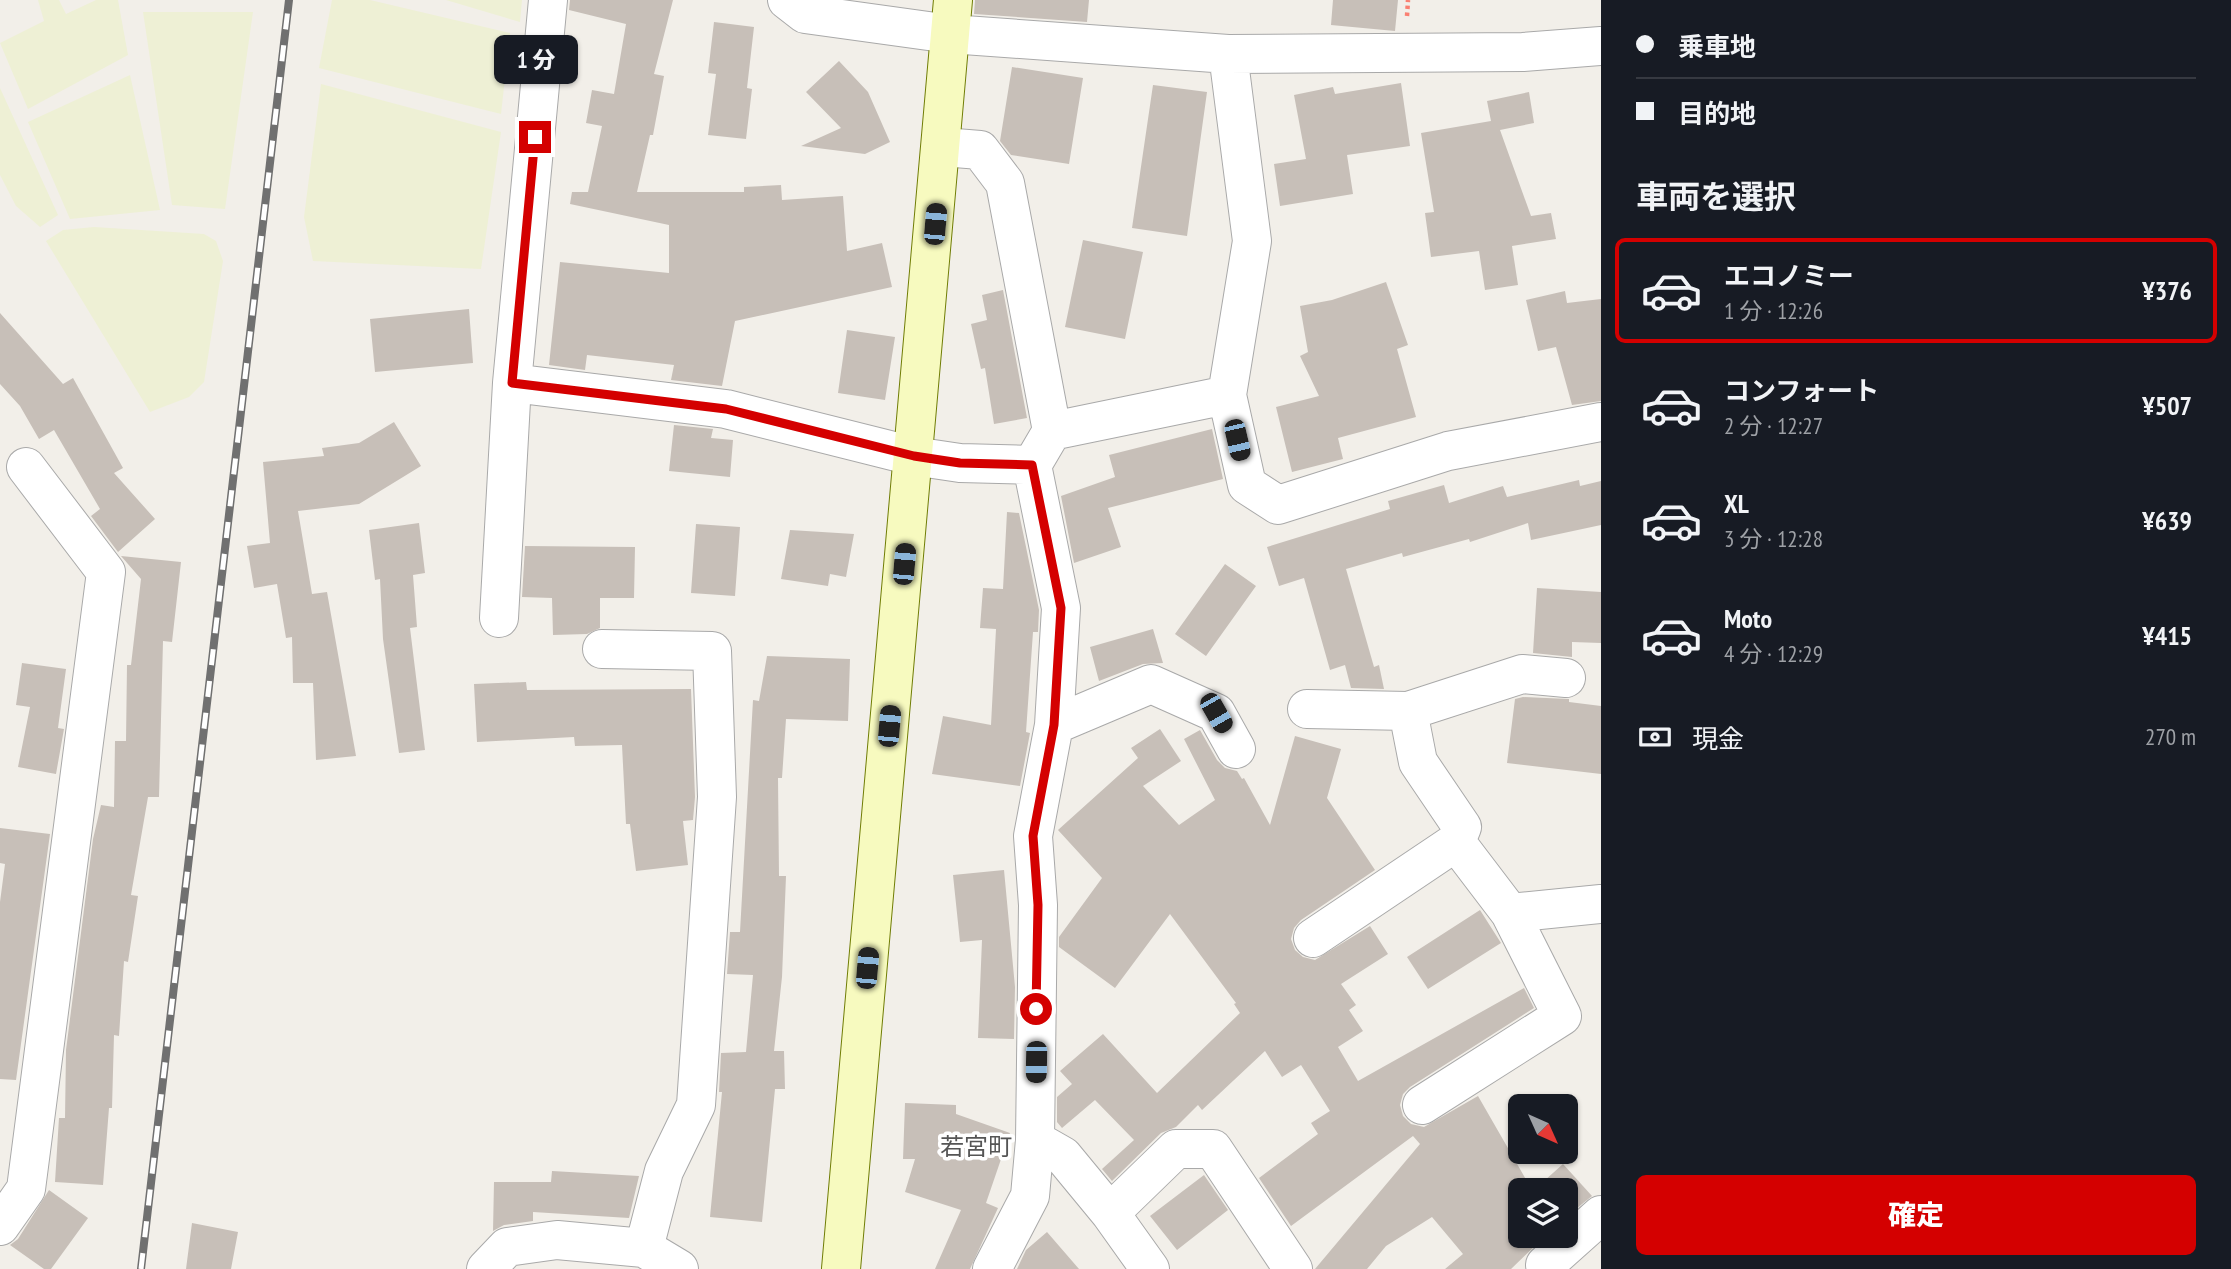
<!DOCTYPE html>
<html lang="ja">
<head>
<meta charset="utf-8">
<style>
	:root { --surface:#171b24; --page:#242831; --text:#f1f3f6; --muted:#9ea1a6; --line:#363941; --accent:#d40000 }
	body { margin:0; font-family:"PT Sans Narrow","Noto Sans JP",sans-serif; background:var(--page); color:var(--text); height:100vh; display:flex; flex-direction:column; font-size:26px; white-space:nowrap }
	* { box-sizing:border-box; margin:0 }
	p { font-size:23px; color:var(--muted) }
	.icon { flex:none; width:38px; height:38px; fill:none; stroke:currentColor; stroke-width:2; stroke-linecap:round; stroke-linejoin:round }
	.map { position:relative; flex:1; overflow:hidden }
	.drawer { display:flex; flex-direction:column; background:var(--surface); width:630px }
	.drawer>* { flex:none }
	.top-card { display:grid; align-content:center; height:154px; padding:0 35px; background:var(--surface) }
	.needle { width:46px; rotate:135deg }
	.fabs { position:absolute; left:1508px; top:1094px; display:grid; gap:14px }
	.fabs a { display:grid; place-items:center; width:70px; height:70px; border-radius:10px; background:var(--surface); box-shadow:0 2px 5px #0004; font-size:35px }
	.end { position:absolute; width:32px; height:32px; margin:-16px; border:9px solid #d40000; background:#fff; box-shadow:0 0 0 4px #fff }
	.from { border-radius:50% }
	.bubble { position:absolute; height:49px; border-radius:10px; background:var(--surface); box-shadow:0 2px 5px #0004; font-size:23px; font-weight:800; line-height:49px; text-align:center }
	.car { position:absolute; width:21px; height:42px; margin:-21px -10px; border-radius:9px; box-shadow:0 0 5px 2px #0007; background:linear-gradient(#222 24%,#8ab4d8 0 40%,#222 0 76%,#8ab4d8 0 86%,#222 0) }
	.top-card b { display:flex; align-items:center; gap:24px; height:66px; font-size:26px }
	.top-card b+b { border-top:2px solid var(--line) }
	.top-card i { width:18px; height:18px; background:var(--text) }
	ul { padding:0; list-style:none }
	li { display:flex; align-items:center; gap:21px; height:105px; margin:0 14px 10px; padding:0 21px; border:4px solid transparent; border-radius:10px }
	li div { flex:1 }
	li b { display:block; font-size:26px }
	li em { font-style:normal; font-weight:800 }
	li.selected { border-color:var(--accent) }
	li>.icon { width:63px; height:63px; stroke-width:1.5 }
	h2 { padding:0 35px; font-size:32px; line-height:84px }
	.pay { display:flex; align-items:center; gap:18px; height:77px; padding:0 35px; font-size:26px }
	.pay p { margin-inline-start:auto }
	.button { display:flex; gap:14px; margin-top:auto; padding:14px 35px }
	.button a { flex:1; height:80px; border-radius:10px; background:var(--accent); color:#fff; font-size:28px; font-weight:800; line-height:80px; text-align:center }
	main { display:flex; flex:1; min-height:0 }
	.map>svg:first-child { display:block }
	.farmland { fill:#eef0d5 }
	.building { fill:#c7bfb8 }
	.lines { fill:none; stroke-linecap:round; stroke-linejoin:round }
	.street-casing { stroke:#a9a9a9; stroke-width:40 }
	.secondary-casing { stroke:#707d05; stroke-width:40 }
	.path { stroke:#fa8072; stroke-width:4.5; stroke-dasharray:3.5 3.5; stroke-linecap:butt }
	.street { stroke:#fff; stroke-width:38 }
	.secondary { stroke:#f7fabf; stroke-width:38 }
	.rail-casing { stroke:#707070; stroke-width:8 }
	.rail { stroke:#fff; stroke-width:5; stroke-dasharray:16; stroke-linecap:butt }
	.route { stroke:#d40000; stroke-width:9 }
	.labels { text-anchor:middle; stroke-width:7; stroke-linejoin:round; paint-order:stroke }
	.quarter-label { font-size:24px; fill:#555; stroke:#fff }
</style>
</head>
<body>
<main>
<div class="map">
<svg width="1601" height="1269" viewBox="0 0 1601 1269">
	<rect width="100%" height="100%" fill="#f2efe9"/>
	<path class="farmland" d="M38 0H59L66 14 96 0H118L128 55 28 109 0 43 44 21Z
		M332 0H370L510 33 501 114 319 68Z
		M446 0H522L520 22Z
		M143 12H253L225 209 172 205Z
		M130 75 160 210 70 219 28 122Z
		M321 84 501 132 481 269 313 261 304 217Z
		M0 88 58 215 40 227 16 206 0 175Z
		M94 227 204 234 216 241 223 261 204 382 189 397 150 412 46 241 63 230Z"/>
	<path class="building" d="M570 0H673L654 74 664 76 653 135H650L637 192H744V187L781 185 782 200 843 196 847 251 882 243 892 287 735 321 722 386 671 380 674 365 587 355 585 370 549 365 560 262 669 273V225L570 204 572 192H588L602 126 586 123 592 90 614 94 626 24 569 10Z
		M975 0H1089L1087 22 974 14Z
		M1333 0H1398L1395 31 1331 25Z
		M714 22 754 27 747 88 752 89 746 139 708 135 716 74 708 73Z
		M839 61 868 92 890 142 865 154 801 146 841 128 806 92Z
		M1012 67 1083 78 1069 164 1011 155 1000 141Z
		M1401 83 1410 146 1347 155 1353 194 1280 206 1274 164 1306 159 1294 95 1333 87 1335 94Z
		M1153 85 1207 92 1187 236 1132 228Z
		M1529 92 1534 123 1500 130 1531 216 1551 213 1556 239 1512 246 1518 285 1485 290 1479 251 1431 257 1425 213 1434 212 1421 133 1491 121 1487 101Z
		M1083 240 1143 252 1125 339 1065 327Z
		M1386 282 1408 345 1397 349 1416 417 1338 438 1343 459 1292 472 1276 407 1319 396 1300 356 1308 352 1300 306 1332 300Z
		M1003 290 1027 418 994 424 985 368 981 369 971 324 987 320 982 295Z
		M1565 291 1567 303 1601 299V401L1572 405 1556 347 1538 351 1526 300Z
		M469 309 473 363 375 372 370 319Z
		M0 313 63 384 73 378 123 468 114 473 155 519 118 552 91 516 100 509 54 430 39 439 20 406 0 384Z
		M847 330 895 337 885 400 838 393Z
		M394 422 421 466 359 504 298 511 312 594 327 592 356 756 316 760 313 683H293L292 637 286 638 277 584 254 588 247 546 270 543 263 462 324 456 322 448 359 443Z
		M674 425 713 429 711 438 733 440 730 477 669 471Z
		M1212 429 1223 479 1108 508 1121 547 1074 563 1061 496 1115 477 1109 455Z
		M1579 480 1580 486 1601 481V525L1531 540 1528 523 1470 542 1469 539 1403 557 1402 553 1346 569 1374 667 1379 665 1384 689 1351 688 1345 665 1330 670 1304 578 1279 586 1267 547 1390 509 1388 501 1444 485 1449 503 1503 486 1507 497Z
		M1007 512 1019 513 1039 610 1038 632H1033L1026 732 1030 733 1020 786 932 774 943 716 991 725 996 629 980 628 983 588 1003 589Z
		M419 523 425 573 413 575 417 627 410 628 425 750 399 753 383 639 380 579 375 580 369 530Z
		M696 524 740 527 735 596 691 593Z
		M790 530 854 534 846 577 830 574 828 586 781 579Z
		M525 546 635 547 634 598H600V628L587 634 553 635 552 598 522 597Z
		M121 556 181 562 172 642 163 641 159 797H148L131 895 138 896 128 962 124 961 119 1036 114 1035 112 1108H109L103 1185 55 1182 59 1118H65L66 1050 93 839 101 805 114 807 115 741H126L127 665H131L141 579Z
		M1225 564 1256 586 1206 656 1175 634Z
		M1537 588 1601 592V643L1572 642V657L1533 653Z
		M1153 629 1163 663 1143 664 1099 681 1090 647Z
		M767 656 850 659 848 721 786 719 782 778H778L779 876H786L782 977 774 1051H784L785 1089H775L762 1222 710 1217 722 1092H719L721 1053 746 1052 753 975 727 974 730 932H740L753 700 759 701Z
		M22 663 66 669 58 728 64 729 56 774 18 767 30 707 16 705Z
		M526 682 527 690 691 689 695 797 693 820 683 821 688 865 636 871 630 824H626L622 745 575 746 574 737 477 742 474 684Z
		M1523 697 1569 699V702L1601 706V774L1507 763 1515 699Z
		M1160 729 1181 761 1143 786 1179 825 1215 800 1184 739 1200 730 1217 760 1225 768 1237 771 1242 779 1244 778 1270 825 1295 736 1341 749 1327 798 1375 870 1301 920 1294 928 1291 939 1295 950 1303 957 1315 960 1370 926 1388 954 1341 984 1356 1005 1349 1010 1363 1031 1338 1047 1358 1081 1524 988 1534 1008 1410 1087 1403 1094 1400 1105 1403 1116 1411 1124 1424 1127 1478 1096 1532 1190H1521V1236H1545L1511 1269H1445L1463 1254 1432 1217 1386 1246 1367 1269H1315L1420 1144 1413 1136 1291 1226 1259 1178 1318 1134 1311 1123 1330 1111 1301 1065 1282 1077 1265 1051 1202 1110 1198 1105 1176 1127 1161 1133 1112 1181 1102 1169 1134 1140 1095 1100 1062 1128 1057 1122V1097L1072 1084 1060 1071 1103 1034 1157 1093 1240 1013 1234 1004 1236 1003 1170 914 1115 988 1059 947V937L1102 878 1058 830 1138 758 1131 748Z
		M0 828 50 834 16 1080 0 1079V902L5 864 0 863Z
		M1004 870 1015 987 1014 1039 978 1038 982 940 960 942 953 875Z
		M1480 910 1501 943 1428 989 1407 957Z
		M905 1103 956 1105V1114L1010 1133 986 1203 998 1208 970 1269H935L961 1210 905 1192 915 1159H903Z
		M1563 1164 1592 1196 1566 1217V1190H1534Z
		M552 1171 639 1176 629 1218 533 1212V1221L504 1225 493 1231 494 1182H551Z
		M1204 1175 1228 1210 1177 1250 1150 1216Z
		M49 1190 88 1218 51 1269H44L10 1245 18 1239Z
		M192 1223 238 1232 231 1269H186Z
		M1047 1232 1079 1269H1017L1026 1250Z"/>
	<g class="lines">
		<defs>
			<path id="street" d="M787 0 805 14 950 34 1228 54 1523 52 1601 46
				M1228 54 1252 241 1227 395 1247 485 1278 505 1448 451 1601 422
				M943 147 980 150 1005 183 1052 431 1032 465 1061 608 1054 725 1033 836 1038 905 1035 1140 1030 1196 992 1269
				M512 383 726 409 913 456 960 463 1032 465
				M1052 431 1227 395
				M499 618 512 383 548 0
				M602 649 712 651 717 797 696 1105 664 1171 644 1248
				M1566 678 1522 674 1408 711 1418 762 1462 827 1456 842 1510 913 1601 904
				M1307 709 1408 711
				M1054 725 1151 684 1216 713 1236 749
				M1313 938 1456 842
				M1422 1105 1562 1016 1510 913
				M1035 1140 1063 1156 1110 1213 1176 1149H1213L1293 1269
				M1110 1213 1150 1269
				M0 1226 26 1189 106 572 26 467
				M1545 1265 1601 1215
				M486 1269 507 1247 557 1240 644 1248 679 1269"/>
			<path id="secondary" d="M841 1269 953 0"/>
		</defs>
		<use href="#street" class="street-casing"/>
		<use href="#secondary" class="secondary-casing"/>
		<path class="path" d="M1407 16 1408 0"/>
		<use href="#street" class="street"/>
		<use href="#secondary" class="secondary"/>
		<defs>
			<path id="rail" d="M141 1269 289 0"/>
		</defs>
		<use href="#rail" class="rail-casing"/>
		<use href="#rail" class="rail"/>
	</g>
	<g class="lines">
		<path class="route" d="M535 137 512 383 726 409 914 456 960 463 1032 465 1061 608 1054 725 1033 836 1038 905 1036 1009"/>
	</g>
	<g class="labels">
		<g class="quarter-label">
			<text x="976" y="1155">若宮町</text>
		</g>
	</g>
</svg>
<div class="fabs">
<a><svg class="needle" viewBox="-14 -14 28 28"><path d="M0-13l5 13h-10z" fill="#e53935"/><path d="M0 13l5-13h-10z" fill="#9ea1a6"/></svg></a>
<a><svg class="icon" aria-label="layers" viewBox="0 0 24 24"><path d="M12 4l9 5-9 5-9-5zM3 14l9 5 9-5"/></svg></a>
</div>
<i class="end from" style="left:1036px;top:1009px"></i>
<i class="end" style="left:535px;top:137px"></i>
<div class="bubble" style="left:494px;top:35px;width:84px">1 分</div>
<i class="car" style="left:935px;top:224px;rotate:5deg"></i>
<i class="car" style="left:1237px;top:440px;rotate:167deg"></i>
<i class="car" style="left:904px;top:564px;rotate:5deg"></i>
<i class="car" style="left:1216px;top:713px;rotate:150deg"></i>
<i class="car" style="left:889px;top:726px;rotate:5deg"></i>
<i class="car" style="left:867px;top:968px;rotate:5deg"></i>
<i class="car" style="left:1036px;top:1062px;rotate:181deg"></i>
</div>
<section class="drawer">
<div class="top-card">
<b><i class="from"></i>乗車地</b>
<b><i></i>目的地</b>
</div>
<h2>車両を選択</h2>
<ul>
<li class="selected"><svg class="icon" aria-label="car" viewBox="0 0 24 24"><path d="M5 17H2v-5l4-1 3-4h7l3 4 3 1v5h-3M9 17h6M6 11h13"/><circle cx="7" cy="17" r="2"/><circle cx="17" cy="17" r="2"/></svg><div><b>エコノミー</b><p>1 分 · 12:26</p></div><em>¥376</em></li>
<li><svg class="icon" aria-label="car" viewBox="0 0 24 24"><path d="M5 17H2v-5l4-1 3-4h7l3 4 3 1v5h-3M9 17h6M6 11h13"/><circle cx="7" cy="17" r="2"/><circle cx="17" cy="17" r="2"/></svg><div><b>コンフォート</b><p>2 分 · 12:27</p></div><em>¥507</em></li>
<li><svg class="icon" aria-label="car" viewBox="0 0 24 24"><path d="M5 17H2v-5l4-1 3-4h7l3 4 3 1v5h-3M9 17h6M6 11h13"/><circle cx="7" cy="17" r="2"/><circle cx="17" cy="17" r="2"/></svg><div><b>XL</b><p>3 分 · 12:28</p></div><em>¥639</em></li>
<li><svg class="icon" aria-label="car" viewBox="0 0 24 24"><path d="M5 17H2v-5l4-1 3-4h7l3 4 3 1v5h-3M9 17h6M6 11h13"/><circle cx="7" cy="17" r="2"/><circle cx="17" cy="17" r="2"/></svg><div><b>Moto</b><p>4 分 · 12:29</p></div><em>¥415</em></li>
</ul>
<div class="pay"><svg class="icon" aria-label="cash" viewBox="0 0 24 24"><path d="M3 7h18v10H3z"/><circle cx="12" cy="12" r="2"/></svg>現金<p>270 m</p></div>
<div class="button"><a>確定</a></div>
</section>
</main>
</body>
</html>
